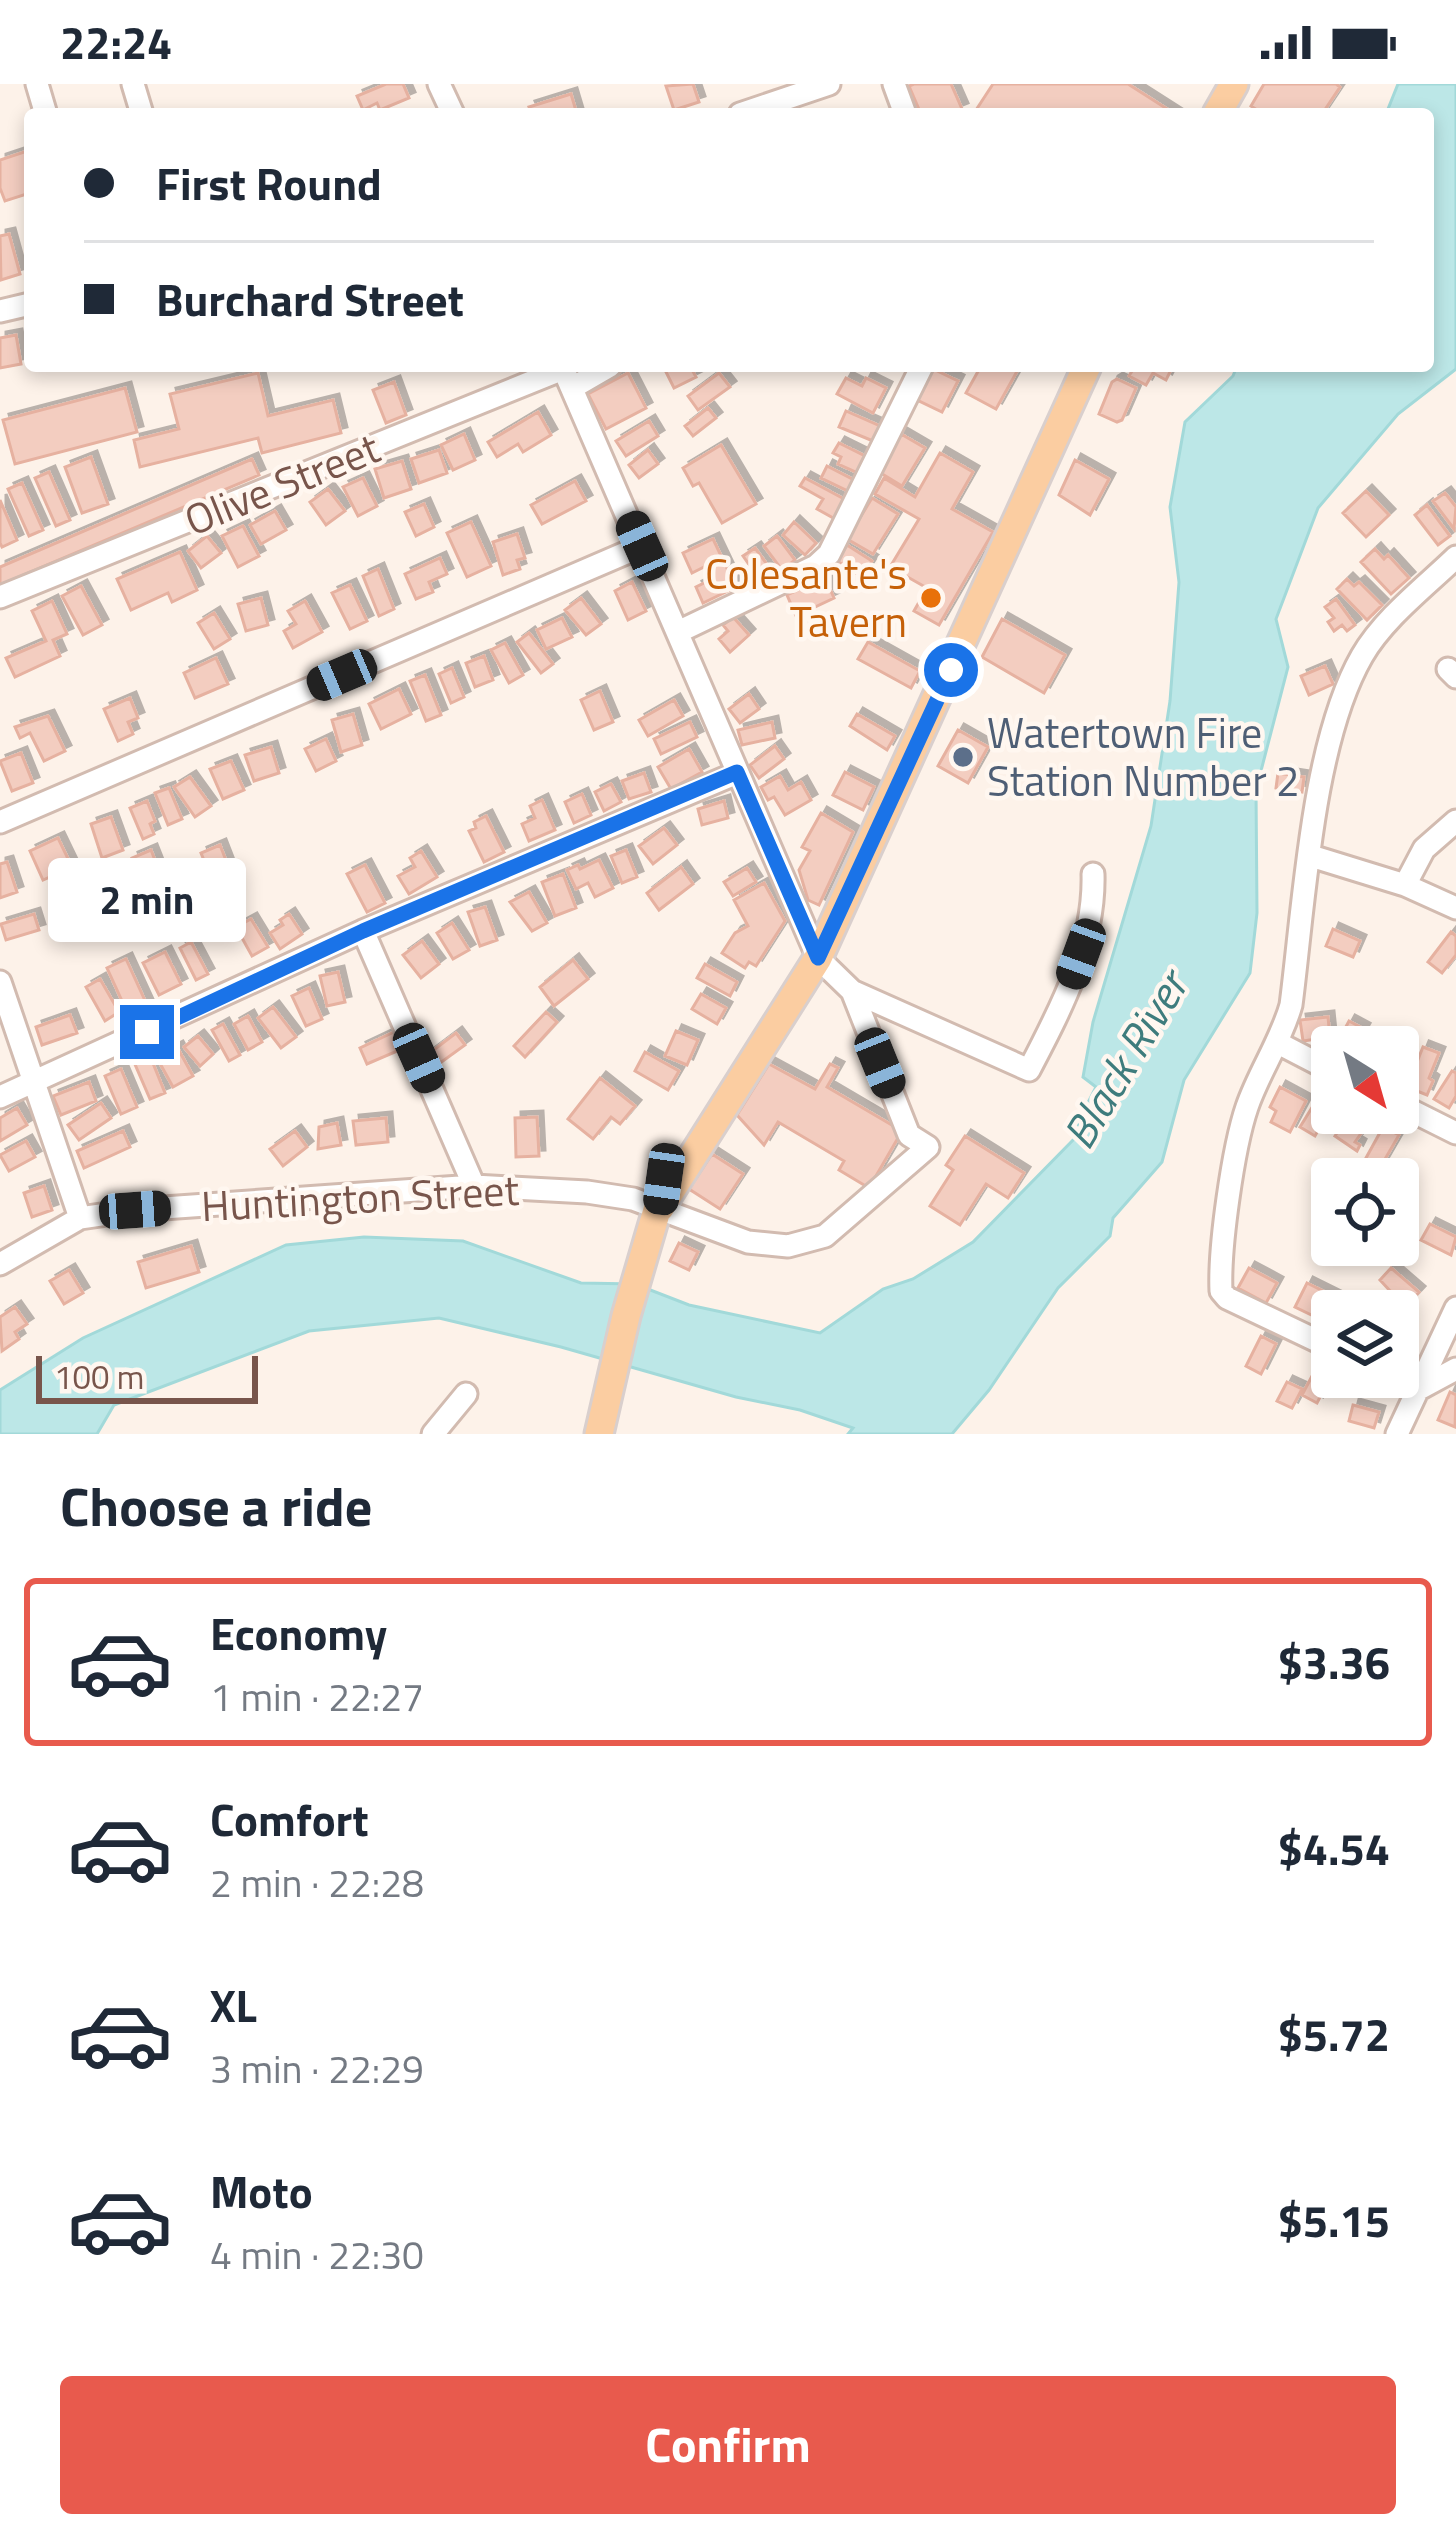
<!DOCTYPE html>
<html lang="en">
<head>
<meta charset="utf-8">
<style>
	:root { --surface:#fff; --page:#f2f2f3; --text:#1f2937; --muted:#747a83; --line:#e0e1e3; --accent:#e85a4d }
	body { margin:0; font-family:"Titillium Web",sans-serif; background:var(--page); color:var(--text); height:100vh; display:flex; flex-direction:column; font-size:45px; white-space:nowrap }
	* { box-sizing:border-box; margin:0 }
	p { font-size:39px; color:var(--muted) }
	.icon { flex:none; width:66px; height:66px; fill:none; stroke:currentColor; stroke-width:2; stroke-linecap:round; stroke-linejoin:round }
	.map { position:relative; height:1350px; overflow:hidden }
	.panel { display:flex; flex-direction:column; background:var(--surface); flex:1 }
	.panel>* { flex:none }
	.hud { position:absolute; left:24px; top:24px; width:1410px; height:264px; border-radius:12px; box-shadow:0 6px 18px #0003; display:grid; align-content:center; height:264px; padding:0 60px; background:var(--surface) }
	.needle { width:78px; rotate:143deg }
	.fabs { position:absolute; left:1311px; top:942px; display:grid; gap:24px }
	.fabs a { display:grid; place-items:center; width:108px; height:108px; border-radius:12px; background:var(--surface); box-shadow:0 6px 18px #0003; font-size:60px }
	.scale { position:absolute; left:36px; bottom:30px; width:222px; box-sizing:border-box; padding-left:12px; border:6px solid #78554b; border-top:0; font-size:33px; line-height:42px; white-space:nowrap; color:#78554b; -webkit-text-stroke:9px #fff7f0; paint-order:stroke }
	.end { position:absolute; width:54px; height:54px; margin:-27px; border:15px solid #1a73e8; background:#fff; box-shadow:0 0 0 6px #fff }
	.from { border-radius:50% }
	.bubble { position:absolute; height:84px; border-radius:12px; background:var(--surface); box-shadow:0 6px 18px #0003; font-size:39px; font-weight:700; line-height:84px; text-align:center }
	.car { position:absolute; width:36px; height:72px; margin:-36px -18px; border-radius:15px; box-shadow:0 0 9px 3px #0007; background:linear-gradient(#222 24%,#8ab4d8 0 40%,#222 0 76%,#8ab4d8 0 86%,#222 0) }
	.hud b { display:flex; align-items:center; gap:42px; height:114px; font-size:45px }
	.hud b+b { border-top:3px solid var(--line) }
	.hud i { width:30px; height:30px; background:var(--text) }
	ul { padding:0; list-style:none }
	li { display:flex; align-items:center; gap:36px; height:168px; margin:0 24px 18px; padding:0 36px; border:6px solid transparent; border-radius:12px }
	li div { flex:1 }
	li b { display:block; font-size:45px }
	li em { font-style:normal; font-weight:700 }
	li.current { border-color:var(--accent) }
	li>.icon { width:108px; height:108px; stroke-width:1.5 }
	h2 { padding:0 60px; font-size:54px; line-height:144px }
	.button { display:flex; gap:24px; margin-top:auto; padding:24px 60px }
	.button a { flex:1; height:138px; border-radius:12px; background:var(--accent); color:#fff; font-size:48px; font-weight:700; line-height:138px; text-align:center }
	.status { display:flex; justify-content:space-between; align-items:center; height:84px; padding:0 60px; background:var(--surface); direction:ltr }
	.status svg { height:33px; fill:currentColor }
	.map>svg:first-child { display:block }
	.water { fill:#bce7e7; stroke:#a2d9d9; stroke-width:3 }
	.building { fill:#f3cdc0; stroke:#e6b1a0; stroke-width:3; filter:url(#shadow) }
	.lines { fill:none; stroke-linecap:round; stroke-linejoin:round }
	.minor-casing { stroke:#d2bbb0; stroke-width:27 }
	.major-casing { stroke:#d9cfcd; stroke-width:33 }
	.minor { stroke:#fff; stroke-width:21 }
	.major { stroke:#fbcda1; stroke-width:27 }
	.route { stroke:#1a73e8; stroke-width:15 }
	.food-dot { fill:#e8710a; stroke:#fff7f0; stroke-width:4.5 }
	.service-dot { fill:#5c6f8a; stroke:#fff7f0; stroke-width:4.5 }
	.labels { text-anchor:middle; stroke-width:9; stroke-linejoin:round; paint-order:stroke }
	.street-label { font-size:42px; fill:#78554b; stroke:#fff7f0 }
	.food-label { font-size:42px; fill:#c56008; stroke:#fff7f0; text-anchor:end }
	.service-label { font-size:42px; fill:#4e5e75; stroke:#fff7f0; text-anchor:start }
	.water-label { font-size:45px; font-style:italic; fill:#3e7c7d; stroke:#fff7f0 }
</style>
</head>
<body>
<div class="status"><b>22:24</b><svg viewBox="0 0 49 12"><path d="M0 12V9h3v3zM5 12V6h3v6zM10 12V3h3v9zM15 12V0h3v12zM26 1h20v11H26zM47 4h2v5h-2z"/></svg></div>
<div class="map">
<svg width="1456" height="1350" viewBox="0 0 1456 1350">
	<defs>
		<filter id="shadow"><feDropShadow dx="6" dy="-6" stdDeviation="0" flood-color="#0004"/></filter>
	</defs>
	<rect width="100%" height="100%" fill="#fdf2e9"/>
	<path class="water" d="M1398 0H1456V285L1398 330 1318 424 1276 535 1288 583 1256 706 1257 829 1250 889 1184 996 1162 1078 1113 1134 1110 1152 1058 1204 989 1306 952 1350H848L853 1344 800 1326 736 1313 561 1263 439 1234 309 1247 114 1321 97 1350H0V1306L83 1254 286 1161 364 1153 463 1157 581 1199 635 1200 689 1221 820 1249 883 1205 913 1195 973 1158 1075 1054 1079 1036 1096 1003 1083 993 1093 938 1151 742 1170 617 1179 498 1170 423 1185 338 1233 292 1237 282H1428V30H1386Z"/>
	<path class="building" d="M386 0H403L409 14 380 26 377 19 363 26 357 12Z
		M693 0 699 18 674 26 666 2Z
		M914 0H951L962 25 949 30H921L909 2Z
		M993 0H1128L1175 30H1113L1106 26 1103 30H982L976 26Z
		M1264 0H1336L1340 3 1322 30H1263L1251 22Z
		M571 10 577 30H532L529 23Z
		M30 66V109L5 117 0 104V76Z
		M9 150 20 190 1 196 0 152Z
		M16 251 21 280 0 284V254Z
		M663 282H690L696 293 674 304Z
		M981 282H1020L996 325 966 309Z
		M1135 282H1173L1166 296 1153 289 1146 301 1129 292Z
		M931 284 958 297 942 328 915 315Z
		M258 289 268 332 333 316 341 349 262 369 258 354 140 383 134 356 179 345 170 310Z
		M628 289 646 324 606 345 588 310Z
		M719 289 730 303 698 326 688 312Z
		M846 294 862 302 866 294 886 304 873 329 837 310Z
		M1117 295 1136 304 1122 336 1117 338 1099 330 1112 298Z
		M394 298 406 331 386 339 373 306Z
		M125 304 137 348 15 380 3 336Z
		M708 324 716 334 693 352 685 342Z
		M846 327 880 342 873 357 839 343Z
		M538 328 551 351 523 368 518 360 497 373 488 358Z
		M649 337 658 352 626 372 616 357Z
		M464 350 475 376 453 386 441 361Z
		M901 350 925 364 902 402 879 388Z
		M839 359 867 373 858 389 838 380 841 373 833 369Z
		M721 361 756 420 722 439 699 399 693 402 683 384Z
		M439 366 447 389 419 399 411 375Z
		M648 366 658 380 639 394 629 381Z
		M940 369 973 388 952 425 993 448 939 541 914 527 927 504 890 483 919 435 875 410 884 394 915 413Z
		M91 373 108 420 82 429 65 383Z
		M252 375 259 391 0 501V483Z
		M1075 376 1109 395 1090 431 1059 411Z
		M402 377 411 405 384 414 375 385Z
		M827 382 854 396 848 407 821 394Z
		M49 388 70 436 56 442 35 394Z
		M363 394 377 422 358 432 343 403Z
		M805 394 846 416 835 435 817 425 823 415 800 402Z
		M575 397 586 417 542 440 531 421Z
		M22 399 43 446 29 452 8 405Z
		M328 405 345 427 326 441 310 418Z
		M1366 407 1389 431 1366 453 1343 429Z
		M1445 409 1456 423 1454 445 1433 417Z
		M872 414 898 430 873 470 847 455Z
		M0 416 17 456 2 463 0 459Z
		M424 420 434 443 416 452 405 428Z
		M1427 421 1450 452 1438 461 1415 431Z
		M275 427 286 446 261 460 250 441Z
		M471 438 491 482 467 493 447 449Z
		M794 438 816 459 805 471 783 451Z
		M243 442 259 472 238 483 222 452Z
		M517 450 525 474 517 476 520 485 503 491 493 458Z
		M207 452 221 469 201 484 188 467Z
		M777 452 795 476 782 486 764 462Z
		M713 455 736 503 703 519 696 503 712 495 706 482 692 489 683 469Z
		M847 461 872 477 862 493 837 477Z
		M755 464 774 490 762 499 743 472Z
		M1375 465 1384 475 1388 471 1409 494 1391 510 1361 478Z
		M180 468 197 506 172 518 168 509 131 526 117 495Z
		M440 474 447 490 429 498 433 508 416 515 405 490Z
		M378 485 394 525 379 532 363 492Z
		M825 494 834 514 796 532 787 511Z
		M1347 495 1354 502 1359 498 1382 521 1367 536 1337 505Z
		M632 498 646 527 628 536 615 507Z
		M350 501 367 537 350 545 332 509Z
		M81 502 102 541 83 551 62 512Z
		M261 514 268 541 246 547 238 520Z
		M581 514 601 540 586 551 565 526Z
		M1336 515 1355 541 1347 547 1342 541 1334 547 1328 538 1334 534 1325 523Z
		M52 517 67 550 53 556 60 572 15 593 6 574 46 557 32 527Z
		M305 517 322 548 293 564 284 547 296 540 288 527Z
		M214 529 230 555 214 565 198 539Z
		M733 533 749 551 730 568 719 555 728 547 723 541Z
		M562 534 572 553 546 565 537 546Z
		M1002 535 1065 571 1044 609 982 573Z
		M529 549 553 580 541 589 517 558Z
		M868 558 920 587 911 604 858 575Z
		M505 559 523 591 509 599 491 566Z
		M484 572 493 596 475 603 466 579Z
		M216 574 228 600 195 614 184 589Z
		M1325 582 1333 600 1309 611 1301 592Z
		M452 584 464 613 451 619 439 590Z
		M425 591 441 631 426 637 410 597Z
		M399 605 411 630 381 645 369 620Z
		M600 607 613 638 594 646 581 616Z
		M749 610 759 625 740 639 729 625Z
		M130 614 138 634 128 638 133 650 118 657 104 625Z
		M674 616 683 632 648 652 639 636Z
		M353 630 362 661 341 668 332 636Z
		M857 630 895 652 887 666 850 642Z
		M48 632 65 667 44 677 30 649 20 654 15 643Z
		M690 638 697 653 661 670 654 655Z
		M772 638 775 654 742 661 738 646Z
		M958 646 988 663 968 699 938 682Z
		M326 655 336 677 316 687 305 665Z
		M775 662 784 675 759 694 750 681Z
		M271 663 279 689 254 697 245 671Z
		M689 665 702 688 671 705 658 683Z
		M21 669 33 699 12 707 0 677Z
		M231 677 244 706 223 715 210 685Z
		M845 688 874 703 863 726 833 711Z
		M644 689 651 708 629 715 622 697Z
		M1278 689 1304 693 1302 708 1276 704Z
		M780 692 788 706 801 698 811 716 785 731 774 713 768 716 761 703Z
		M190 693 211 722 195 733 174 703Z
		M611 700 621 718 604 727 595 708Z
		M169 704 182 735 168 741 155 709Z
		M582 710 591 731 574 739 565 718Z
		M542 716 555 746 529 757 522 740 535 734 530 722Z
		M147 717 155 737 150 740 154 750 143 755 130 724Z
		M724 717 728 734 702 741 698 725Z
		M821 729 853 748 819 821 808 816 799 786 810 767 802 763Z
		M486 732 504 768 484 778 469 747 476 744 474 738Z
		M111 733 123 766 102 774 91 740Z
		M664 744 677 761 653 780 639 762Z
		M58 754 72 783 43 796 30 767Z
		M220 761 227 779 208 786 201 769Z
		M151 766 160 789 141 797 132 774Z
		M626 766 637 793 622 799 611 772Z
		M421 767 437 793 409 810 398 792 415 783 410 774Z
		M599 776 613 804 595 813 588 799 576 805 567 786 578 781 580 785Z
		M7 778 17 808 0 814V780Z
		M365 781 385 819 367 828 347 790Z
		M681 783 693 800 659 826 647 809Z
		M747 784 756 798 733 812 724 798Z
		M563 790 576 824 555 832 542 798Z
		M764 799 785 837 756 882 749 878 745 884 722 869 735 849 748 842 734 816Z
		M529 808 547 839 532 847 510 818Z
		M485 823 497 856 480 862 468 828Z
		M34 830 39 846 6 856 1 840Z
		M289 830 302 850 280 865 270 849 283 841 280 836Z
		M251 835 268 863 252 872 236 843Z
		M452 839 469 866 453 875 437 849Z
		M1333 845 1360 857 1353 873 1326 862Z
		M1451 848 1456 852V871L1442 889 1428 878Z
		M422 857 439 880 421 894 403 871Z
		M191 858 208 890 196 896 180 864Z
		M165 868 181 900 159 911 143 879Z
		M126 875 147 921 128 930 107 884Z
		M573 876 588 895 554 922 540 903Z
		M705 880 737 898 730 912 697 894Z
		M338 888 345 918 327 922 320 892Z
		M100 895 119 928 105 937 86 903Z
		M309 904 322 935 306 942 292 912Z
		M701 910 726 924 717 940 692 925Z
		M273 923 296 953 281 964 258 934Z
		M546 928 557 938 525 973 514 962Z
		M70 931 77 949 42 961 36 943Z
		M248 932 262 958 248 966 234 940Z
		M1328 933 1330 953 1303 957 1300 936Z
		M1349 937 1364 945 1354 963H1335Z
		M223 940 240 971 229 977 212 946Z
		M676 947 698 956 687 981 665 972Z
		M394 948 402 965 367 980 360 964Z
		M456 949 465 961 436 982 427 971Z
		M198 952 213 970 200 982 184 963Z
		M177 963 193 992 173 1003 157 974Z
		M1423 963 1439 969 1429 994 1433 997 1427 1011 1407 1003Z
		M645 968 679 987 668 1006 635 987Z
		M150 972 165 1009 150 1015 134 978Z
		M769 980 815 1005 830 980 838 984 827 1003 902 1047 869 1104 839 1086 844 1077 778 1038 764 1061 737 1031Z
		M121 985 137 1023 121 1030 105 992Z
		M1452 987 1456 989V1012L1449 1024 1434 1015Z
		M600 994 635 1022 620 1040 611 1033 593 1055 568 1035Z
		M89 998 96 1017 61 1031 53 1012Z
		M1280 1003 1306 1017 1290 1048 1271 1038 1276 1027 1270 1023Z
		M1316 1017 1330 1025 1315 1052 1300 1043Z
		M101 1019 111 1034 79 1056 68 1041Z
		M17 1024 27 1041 0 1057V1034Z
		M1351 1029 1369 1038 1355 1058 1360 1061 1357 1067 1335 1052Z
		M537 1033 539 1072 516 1073 515 1034Z
		M386 1034 388 1058 356 1061 353 1037Z
		M337 1039 341 1061 318 1065 319 1043Z
		M1383 1043 1399 1051 1381 1082 1366 1074Z
		M123 1047 130 1063 84 1084 77 1067Z
		M295 1047 307 1063 283 1082 270 1065Z
		M965 1052 1024 1089 1008 1114 986 1100 960 1141 930 1122 953 1086 946 1081Z
		M26 1057 35 1073 9 1087 0 1071Z
		M712 1070 743 1090 720 1125 689 1105Z
		M44 1102 52 1126 32 1133 24 1109Z
		M1430 1140 1456 1153 1451 1171 1421 1156Z
		M679 1159 698 1168 689 1186 670 1177Z
		M191 1162 199 1188 146 1204 138 1178Z
		M1249 1184 1277 1199 1266 1219 1238 1204Z
		M1391 1184 1419 1208 1405 1223 1380 1196Z
		M69 1186 83 1209 64 1220 50 1197Z
		M1307 1199 1339 1215 1328 1239 1295 1223Z
		M15 1223 27 1240 15 1248 19 1255 2 1267 0 1233Z
		M1261 1252 1276 1260 1261 1290 1246 1282Z
		M1320 1277 1332 1283V1290L1317 1319 1302 1311Z
		M1287 1298 1302 1305 1292 1324 1277 1317Z
		M1450 1308 1456 1311 1455 1343 1438 1336Z
		M1353 1321 1379 1328 1374 1344 1349 1337Z"/>
	<g class="lines">
		<defs>
			<path id="minor" d="M37 0 45 27
				M133 0 142 30
				M439 0 453 30
				M894 0 905 30
				M740 30 829 0
				M0 227 30 220
				M562 282 818 874 852 907 1029 986C1061 925 1095 860 1093 790
				M572 304 610 282
				M0 513 563 285
				M678 548 816 482 829 470 922 282
				M1448 585 1456 593
				M0 738 642 462
				M1311 772 1405 801 1456 824
				M1405 801 1424 765 1456 737
				M363 847 474 1102
				M0 898 80 1134
				M1278 959 1332 987
				M0 1013 363 847 737 689
				M1398 1020 1456 1049
				M0 1180 80 1134 135 1126 474 1102 587 1108 633 1115 748 1158 788 1162 825 1152 928 1063 909 1051 852 907
				M1332 1264 1227 1214 1221 1207C1219 1164 1233 1064 1247 1023 1259 988 1281 957 1291 921 1304 821 1312 659 1362 572 1384 534 1425 503 1456 473
				M1394 1293 1419 1305 1456 1285
				M433 1350 466 1310
				M1397 1350 1456 1224"/>
			<path id="major" d="M1217 30 1234 0
				M660 1124 818 874 1087 282
				M599 1350 626 1232 662 1109"/>
		</defs>
		<use href="#minor" class="minor-casing"/>
		<use href="#major" class="major-casing"/>
		<use href="#minor" class="minor"/>
		<use href="#major" class="major"/>
	</g>
	<g class="lines">
		<path class="route" d="M147 948 363 847 737 688 818 874 951 586"/>
	</g>
	<circle class="food-dot" cx="931" cy="514" r="12"/>
	<circle class="service-dot" cx="963" cy="673" r="12"/>
	<g class="labels">
		<g class="street-label">
			<text transform="translate(282 400) rotate(-22)" y="15">Olive Street</text>
			<text transform="translate(360 1114) rotate(-3)" y="15">Huntington Street</text>
		</g>
		<g class="food-label">
			<text x="907" y="505">Colesante's<tspan x="907" dy="48">Tavern</tspan></text>
		</g>
		<g class="service-label">
			<text x="987" y="664">Watertown Fire<tspan x="987" dy="48">Station Number 2</tspan></text>
		</g>
		<g class="water-label">
			<text transform="translate(1125 976) rotate(-59)" y="16">Black River</text>
		</g>
	</g>
</svg>
<div class="fabs">
<a><svg class="needle" viewBox="-14 -14 28 28"><path d="M0-13l5 13h-10z" fill="#e53935"/><path d="M0 13l5-13h-10z" fill="#747a83"/></svg></a>
<a><svg class="icon" aria-label="locate" viewBox="0 0 24 24"><circle cx="12" cy="12" r="6"/><path d="M12 2v4M12 18v4M2 12h4M18 12h4"/></svg></a>
<a><svg class="icon" aria-label="layers" viewBox="0 0 24 24"><path d="M12 4l9 5-9 5-9-5zM3 14l9 5 9-5"/></svg></a>
</div>
<div class="scale">100 m</div>
<i class="end from" style="left:951px;top:586px"></i>
<i class="end" style="left:147px;top:948px"></i>
<div class="bubble" style="left:48px;top:774px;width:198px">2 min</div>
<i class="car" style="left:642px;top:462px;rotate:336deg"></i>
<i class="car" style="left:342px;top:591px;rotate:247deg"></i>
<i class="car" style="left:1081px;top:870px;rotate:200deg"></i>
<i class="car" style="left:419px;top:974px;rotate:156deg"></i>
<i class="car" style="left:880px;top:979px;rotate:158deg"></i>
<i class="car" style="left:664px;top:1095px;rotate:188deg"></i>
<i class="car" style="left:135px;top:1126px;rotate:86deg"></i>
<div class="hud">
<b><i class="from"></i>First Round</b>
<b><i></i>Burchard Street</b>
</div>
</div>
<section class="panel">
<h2>Choose a ride</h2>
<ul>
<li class="current"><svg class="icon" aria-label="car" viewBox="0 0 24 24"><path d="M5 17H2v-5l4-1 3-4h7l3 4 3 1v5h-3M9 17h6M6 11h13"/><circle cx="7" cy="17" r="2"/><circle cx="17" cy="17" r="2"/></svg><div><b>Economy</b><p>1 min · 22:27</p></div><em>$3.36</em></li>
<li><svg class="icon" aria-label="car" viewBox="0 0 24 24"><path d="M5 17H2v-5l4-1 3-4h7l3 4 3 1v5h-3M9 17h6M6 11h13"/><circle cx="7" cy="17" r="2"/><circle cx="17" cy="17" r="2"/></svg><div><b>Comfort</b><p>2 min · 22:28</p></div><em>$4.54</em></li>
<li><svg class="icon" aria-label="car" viewBox="0 0 24 24"><path d="M5 17H2v-5l4-1 3-4h7l3 4 3 1v5h-3M9 17h6M6 11h13"/><circle cx="7" cy="17" r="2"/><circle cx="17" cy="17" r="2"/></svg><div><b>XL</b><p>3 min · 22:29</p></div><em>$5.72</em></li>
<li><svg class="icon" aria-label="car" viewBox="0 0 24 24"><path d="M5 17H2v-5l4-1 3-4h7l3 4 3 1v5h-3M9 17h6M6 11h13"/><circle cx="7" cy="17" r="2"/><circle cx="17" cy="17" r="2"/></svg><div><b>Moto</b><p>4 min · 22:30</p></div><em>$5.15</em></li>
</ul>
<div class="button"><a>Confirm</a></div>
</section>
</body>
</html>
